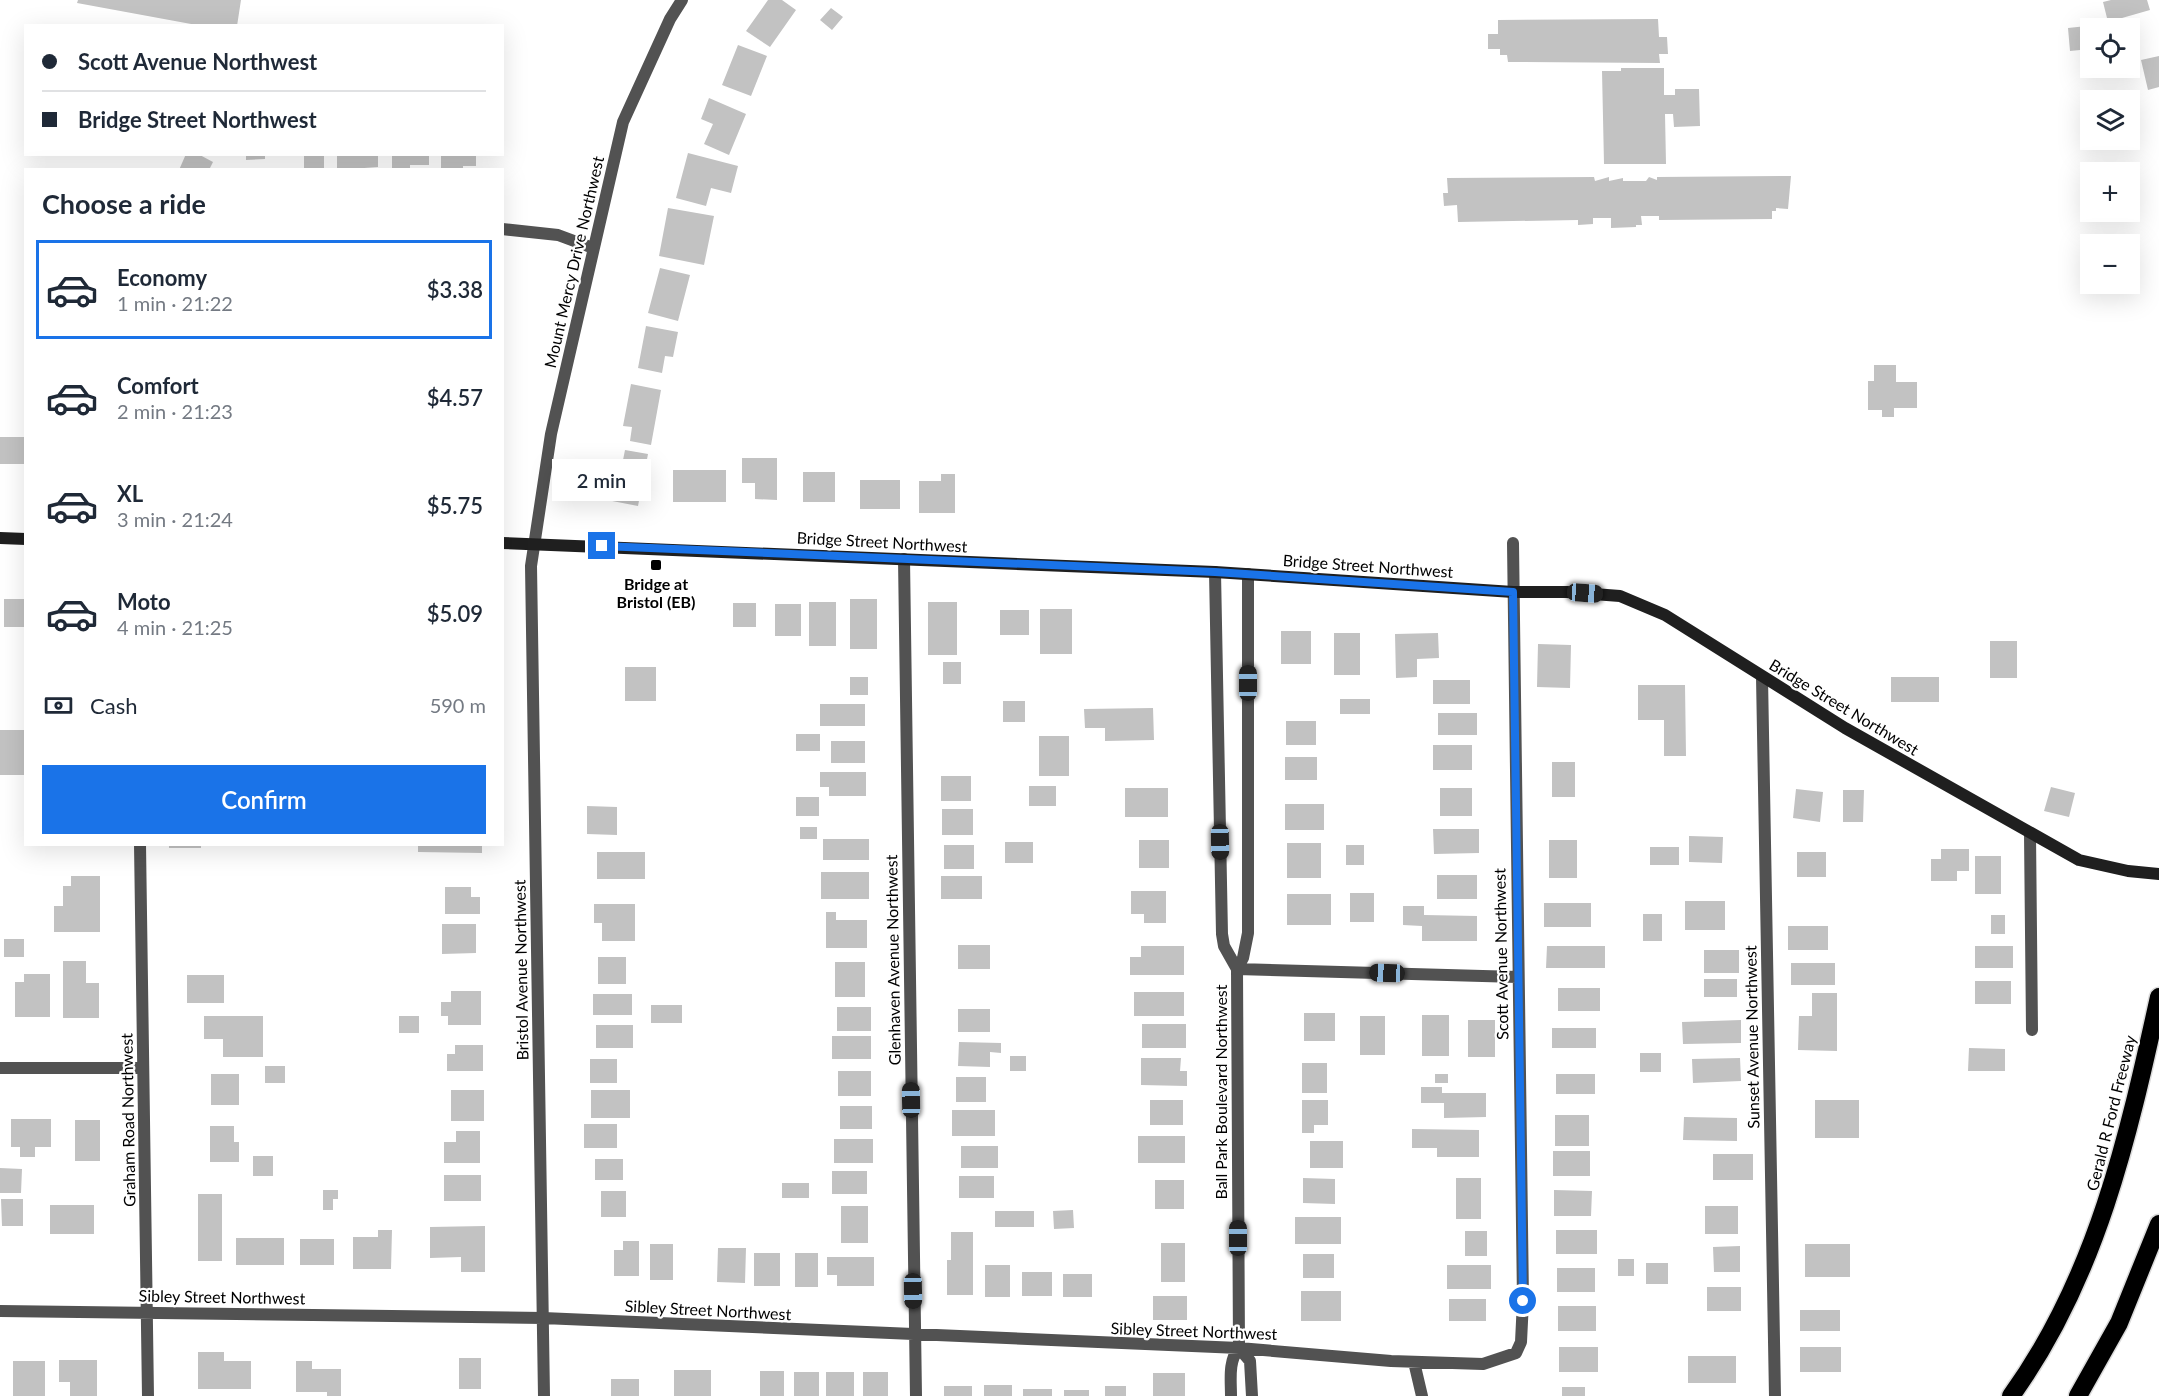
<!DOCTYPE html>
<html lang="en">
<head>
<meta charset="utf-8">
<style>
	:root { --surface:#fff; --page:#f6f6f7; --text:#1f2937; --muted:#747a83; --line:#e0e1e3; --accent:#1a73e8 }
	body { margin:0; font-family:Lato,sans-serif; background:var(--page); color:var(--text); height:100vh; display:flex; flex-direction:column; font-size:22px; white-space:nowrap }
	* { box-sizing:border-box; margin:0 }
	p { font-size:20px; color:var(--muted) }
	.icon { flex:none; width:33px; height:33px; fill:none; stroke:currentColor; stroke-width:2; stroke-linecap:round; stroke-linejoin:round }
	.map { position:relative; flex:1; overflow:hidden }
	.sheet { position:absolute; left:24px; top:168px; width:480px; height:678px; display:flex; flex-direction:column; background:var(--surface); border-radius:0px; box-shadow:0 6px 24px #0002 }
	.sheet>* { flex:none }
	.hud { position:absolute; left:24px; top:24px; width:480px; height:132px; border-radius:0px; box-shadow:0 6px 24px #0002; display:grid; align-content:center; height:132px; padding:0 18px; background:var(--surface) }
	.tools { position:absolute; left:2080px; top:18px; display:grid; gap:12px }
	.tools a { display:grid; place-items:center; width:60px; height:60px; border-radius:0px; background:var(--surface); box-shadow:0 6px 24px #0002; font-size:30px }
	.end { position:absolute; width:27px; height:27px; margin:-14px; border:8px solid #1a73e8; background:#fff; box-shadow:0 0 0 3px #fff }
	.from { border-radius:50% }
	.bubble { position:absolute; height:42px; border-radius:0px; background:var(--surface); box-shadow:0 6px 24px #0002; font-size:20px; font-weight:600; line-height:42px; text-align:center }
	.car { position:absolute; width:18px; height:36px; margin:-18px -9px; border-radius:8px; box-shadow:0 0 4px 2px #0007; background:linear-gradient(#222 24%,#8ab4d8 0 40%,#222 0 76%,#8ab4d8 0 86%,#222 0) }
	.hud b { display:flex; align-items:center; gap:21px; height:57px; font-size:22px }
	.hud b+b { border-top:2px solid var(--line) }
	.hud i { width:15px; height:15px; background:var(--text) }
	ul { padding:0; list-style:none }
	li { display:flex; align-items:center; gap:18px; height:99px; margin:0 12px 9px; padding:0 6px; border:3px solid transparent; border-radius:0px }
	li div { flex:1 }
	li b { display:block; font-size:22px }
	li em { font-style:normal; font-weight:600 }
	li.selected { border-color:var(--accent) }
	li>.icon { width:54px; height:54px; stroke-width:1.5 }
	h2 { padding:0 18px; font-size:27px; line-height:72px }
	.pay { display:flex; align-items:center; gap:15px; height:66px; padding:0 18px; font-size:22px }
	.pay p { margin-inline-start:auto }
	.primary-button { display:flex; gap:12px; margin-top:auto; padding:12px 18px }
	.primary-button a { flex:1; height:69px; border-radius:0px; background:var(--accent); color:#fff; font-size:24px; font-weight:600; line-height:69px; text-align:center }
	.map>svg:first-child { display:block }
	.building { fill:#c2c2c2 }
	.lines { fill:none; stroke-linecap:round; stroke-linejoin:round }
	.highway-casing { stroke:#dbdbdb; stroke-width:21 }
	.street { stroke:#525252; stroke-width:12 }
	.secondary { stroke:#1f1f1f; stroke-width:12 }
	.highway { stroke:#000; stroke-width:18 }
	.route { stroke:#1a73e8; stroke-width:8 }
	.poi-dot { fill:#000; stroke:#fff; stroke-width:2 }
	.labels { text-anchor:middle; stroke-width:4.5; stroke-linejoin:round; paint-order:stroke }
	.street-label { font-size:16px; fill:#000; stroke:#fff }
	.poi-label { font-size:16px; font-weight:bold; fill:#000; stroke:#fff }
</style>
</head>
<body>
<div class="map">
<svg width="2159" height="1396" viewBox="0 0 2159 1396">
	<rect width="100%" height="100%" fill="#fff"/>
	<path class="building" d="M78 0H241L237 26H202L77 3Z
		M768 0H782L796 10 770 47 746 31Z
		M2111 0H2147L2150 10 2108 22 2103 2Z
		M831 8 843 17 832 30 820 20Z
		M1658 19 1659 37H1667L1668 54H1659L1660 63 1508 62 1507 55H1500V49H1488V34H1498V20Z
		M2087 26 2090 49 2070 51 2068 28Z
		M738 45 767 56 751 96 722 85Z
		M2159 56V87L2148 90 2141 60Z
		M1621 68H1664V95H1675V89H1699L1700 126 1674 127 1673 114H1665L1666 164H1604L1602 71H1621Z
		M709 98 746 114 729 155 704 144 713 124 701 119Z
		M688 153 738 166 731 193 711 188 706 206 676 198Z
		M186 154H198L213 162 209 170H179Z
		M246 154H265V159L246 160Z
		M304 154H324V170H304Z
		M337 154H378V167L337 170Z
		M392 154H429V165H410V170H392Z
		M441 154H476V166H463V170H441Z
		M1791 176 1788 209 1776 208V211H1772V219L1659 220V216H1641L1642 225H1636V227L1611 228V218H1593V224L1578 225V220L1458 222 1457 205 1444 206 1443 193H1448L1447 178 1594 177 1595 181 1609 177V181L1623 178V181H1646L1649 177 1657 180V177Z
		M668 208 714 216 704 265 659 256Z
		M660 268 690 275 678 321 648 313Z
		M646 326 678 332 673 357 665 356 662 373 638 368Z
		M1874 365H1896V382H1917V408H1894V417H1882V410H1868V381H1874Z
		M631 384 661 390 651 445 630 441 632 427 623 426Z
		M0 437H26V464H0Z
		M625 450 648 454 638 506 607 500 615 459 623 460Z
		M742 458H777V500L755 499V483H742Z
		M673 470H726V502H673Z
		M803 472H835V502H803Z
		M941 474H955V513H919V481H941Z
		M860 480H900V509H860Z
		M4 599H26V627H4Z
		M850 599H877V649H850Z
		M809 602H836V646H809Z
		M928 602H957V655H928Z
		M733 603H756V627H733Z
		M775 604H801V636H775Z
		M1040 609H1072V654H1040Z
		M1000 610H1029V635H1000Z
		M1281 631H1311V664H1281Z
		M1334 633H1360V675H1334Z
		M1438 633 1439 658 1417 659V677L1396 678 1395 634Z
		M1990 641H2017V678H1990Z
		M1538 644 1571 645 1570 688 1537 687Z
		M943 662H961V684H943Z
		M625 667H656V701H625Z
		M850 677H868V695H850Z
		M1891 677H1939V702H1891Z
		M1433 680H1470V704H1433Z
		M1638 685H1685L1686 756H1664V720H1638Z
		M1340 699H1370V714H1340Z
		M1003 701H1025V722H1003Z
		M820 704H865V726H820Z
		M1153 708 1154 740 1105 741V728H1085L1084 709Z
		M1438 713H1477V735H1438Z
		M1286 721H1316V745H1286Z
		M0 730H26V775H0Z
		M796 734H820V751H796Z
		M1039 736H1069V776H1039Z
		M831 741H865V763H831Z
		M1433 745H1472V770H1433Z
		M1285 757H1317V780H1285Z
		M1552 762H1575V797H1552Z
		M820 772H866V796H829V787H820Z
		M941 776H971V801H941Z
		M1029 786H1056V806H1029Z
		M2051 787 2075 793 2069 817 2044 811Z
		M1125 788H1168V817H1125Z
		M1440 788H1472V816H1440Z
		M1796 789 1823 792 1820 822 1793 818Z
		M1843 790H1864L1863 822H1843Z
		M796 797H819V816H796Z
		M1285 804H1324V830H1285Z
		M587 806 617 807V835L587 834Z
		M942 809H973V835H942Z
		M800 827H817V839H800Z
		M1433 829H1479V853L1434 854Z
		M1689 836 1723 837 1722 863 1689 862Z
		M823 839H869V860H823Z
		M1139 840H1169V868H1139Z
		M1549 840H1577V878H1549Z
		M1005 842H1033V863H1005Z
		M1287 843H1321V878H1287Z
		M169 844H201V848H169Z
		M418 844H482V853L418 852Z
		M944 845H974V869H944Z
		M1346 845H1364V865H1346Z
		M1650 847H1679V865H1650Z
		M1941 849H1969V871H1957V881H1931V859H1941Z
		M597 852H645V879H597Z
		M1797 852H1826V877H1797Z
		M1975 856H2001V894H1975Z
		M821 872H869V899H821Z
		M1437 875H1477V899H1437Z
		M71 876H100V932H54V906H63V886H71Z
		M941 876H982V899H941Z
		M445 887H471V897H480V914H445Z
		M1131 891H1166V923H1144V914H1131Z
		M1350 893H1374V922H1350Z
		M1287 894H1331V925H1287Z
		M1685 901H1725V930H1685Z
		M1544 903H1591V927H1544Z
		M594 904H635V941H602V923H594Z
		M1403 906H1424V915L1477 916V941H1422V926L1403 925Z
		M826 912H836V920H867V948H826Z
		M1643 914H1662V941H1643Z
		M1991 915H2005V934H1991Z
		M442 924H476V953L442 954Z
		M1788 926H1828V950H1788Z
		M4 939H24V957H4Z
		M958 945H990V969H958Z
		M1141 946H1184V975H1130V957H1141Z
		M1547 946H1605V968H1546Z
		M1975 946H2013V968H1975Z
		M1704 950H1739V973H1704Z
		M598 957H626V984H598Z
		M63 961H86V983H99V1018H63Z
		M835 962H865V997H835Z
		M1791 963H1835V985H1791Z
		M24 974H50V1017H15V982H24Z
		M187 975H224V1003H187Z
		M1704 979H1737V997H1704Z
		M1975 981H2011V1004H1975Z
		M1558 988H1600V1011H1558Z
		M451 991H481V1025H448V1016H441V1002H451Z
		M1134 992H1184V1016H1134Z
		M1812 993H1837V1051L1798 1050 1799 1016H1812Z
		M593 994H632V1015H593Z
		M651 1005H682V1023H651Z
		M837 1007H871V1031H837Z
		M958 1009H990V1032H958Z
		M1304 1013H1335V1041H1304Z
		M1422 1015H1449V1056H1422Z
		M204 1016H263V1057H223V1039H204Z
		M399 1016H419V1033H399Z
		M1360 1016H1385V1055H1360Z
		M1468 1020H1495V1057H1468Z
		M1741 1020V1043L1683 1044 1682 1022Z
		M1142 1024H1186V1048H1142Z
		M596 1025H633V1048H596Z
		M1552 1028H1596V1048H1552Z
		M832 1036H871V1059H832Z
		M959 1042 1001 1043V1053L990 1052V1067L958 1066Z
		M455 1045H483V1071H447V1054H455Z
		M1969 1048 2005 1049V1071H1968Z
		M1640 1053H1661V1072H1640Z
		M1010 1056H1026V1071H1010Z
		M1141 1058H1181L1180 1071H1187V1086L1141 1085Z
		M1740 1058 1741 1081 1693 1083 1692 1059Z
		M590 1059H617V1083H590Z
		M1302 1063H1327V1093H1302Z
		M265 1066H285V1083H265Z
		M838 1071H871V1096H838Z
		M211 1074H239V1105H211Z
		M1435 1074H1448V1083H1435Z
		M1556 1074H1595V1094H1556Z
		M956 1077H986V1102H956Z
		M1421 1087H1442V1093H1486V1117L1444 1118V1103H1421Z
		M451 1090H484V1121H451Z
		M591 1090H630V1118H591Z
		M1150 1100H1183V1125H1150Z
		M1302 1100H1328V1125H1314V1133H1302Z
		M1815 1100H1859V1138H1815Z
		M840 1106H872V1129H840Z
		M952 1110H995V1136H952Z
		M1555 1115H1589V1146H1555Z
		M1684 1117 1737 1118V1141L1683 1140Z
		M11 1119H51V1147H35V1157H20V1147H11Z
		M75 1120H100V1161H75Z
		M584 1124H617V1148H584Z
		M210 1126H234V1142H239V1162H210Z
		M1412 1129 1479 1130V1157H1437V1148H1412Z
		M456 1131H480V1163H444V1142H456Z
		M1138 1136H1185V1163H1138Z
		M834 1139H873V1163H834Z
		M1310 1141H1343V1168H1310Z
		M961 1146H998V1168H961Z
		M1553 1151H1590V1176H1553Z
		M1713 1154H1753V1180H1713Z
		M253 1156H273V1176H253Z
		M595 1159H623V1180H595Z
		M0 1168 22 1169 21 1193H0Z
		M832 1171H867V1194H832Z
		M444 1175H481V1201H444Z
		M959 1176H994V1198H959Z
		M1303 1178 1335 1179V1204L1303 1203Z
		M1456 1178H1481V1219H1456Z
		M1155 1180H1184V1209H1155Z
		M782 1183H809V1198H782Z
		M323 1190H338V1199H333V1210H323Z
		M1554 1190 1592 1191 1591 1216H1554Z
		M601 1191H626V1217H601Z
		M198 1194H222V1261H198Z
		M1 1199H23V1226H2Z
		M50 1205H94V1234H50Z
		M841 1206H868V1243H841Z
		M1705 1206H1738V1234H1705Z
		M1073 1210 1074 1228 1054 1229 1053 1211Z
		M995 1211H1034V1227H995Z
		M1295 1217H1341V1244H1295Z
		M485 1226V1272H461V1257L430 1258V1227Z
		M378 1230H392L391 1269H353V1237H378Z
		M1556 1230H1597V1254H1556Z
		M1465 1231H1487V1256H1465Z
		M951 1232H973V1295H947V1260H951Z
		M236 1238H284V1265H236Z
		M300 1239H334V1265H300Z
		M623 1241H639V1276H614V1250H623Z
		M1161 1243H1185V1282H1161Z
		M650 1244H673V1280H650Z
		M1805 1244H1850V1277H1805Z
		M1740 1246V1272H1714L1713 1247Z
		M718 1248H746L745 1283 717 1282Z
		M754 1253H780V1286H754Z
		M795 1253H818V1287H795Z
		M1303 1254H1334V1278H1303Z
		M827 1257H874V1286H837V1275H827Z
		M1618 1259H1634V1276H1618Z
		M1646 1263H1668V1284H1646Z
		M985 1265H1010V1297H985Z
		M1447 1265H1491V1289H1447Z
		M1557 1268H1595V1292H1557Z
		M1022 1272H1052V1296H1022Z
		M1063 1274H1092V1297H1063Z
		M1707 1287H1741V1311H1707Z
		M1301 1291H1341V1321H1301Z
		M1153 1296H1187V1320H1153Z
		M1449 1299H1486V1321H1449Z
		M1558 1306H1596V1331H1558Z
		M1800 1310H1840V1331H1800Z
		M1559 1347H1598V1372H1559Z
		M1800 1347H1841V1372H1800Z
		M198 1352H224V1361H251V1389H198Z
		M1688 1356H1736V1383H1688Z
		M459 1358H481V1389H459Z
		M59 1360H97V1396H70V1382H59Z
		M13 1361H45V1396H13Z
		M296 1361H312V1369H341V1396H327V1392H296Z
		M674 1370H711V1396H674Z
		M760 1371H784V1396H760Z
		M794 1372H819V1396H794Z
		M826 1372H854V1396H826Z
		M863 1372H888V1396H863Z
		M1153 1373H1185V1396H1153Z
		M611 1379H639V1396H611Z
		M984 1385H1012V1396H984Z
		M944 1386H972V1396H944Z
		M1105 1386H1126V1396H1105Z
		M1562 1387H1585V1396H1562Z
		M1023 1389H1052V1396H1023Z
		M1064 1390H1089V1396H1064Z"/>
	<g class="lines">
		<defs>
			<path id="highway" d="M2011 1396C2097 1277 2128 1137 2159 997
				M2078 1396 2119 1323 2159 1224"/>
		</defs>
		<use href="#highway" class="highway-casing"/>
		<path class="street" d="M502 229 558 235 593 248
			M904 559 916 1396
			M1215 572 1222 934 1224 946 1237 969 1239 1348 1250 1361 1252 1396
			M1762 677 1775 1396
			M2030 834 2032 1030
			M140 844 148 1396
			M1237 969 1243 958 1248 933V574
			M1237 969 1518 977
			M0 1068H143
			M0 1311 543 1318 1239 1348 1391 1361 1483 1364 1516 1353 1521 1342 1523 1301 1513 543
			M1414 1362 1422 1396
			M544 1396 531 566 551 434 623 122 670 19 682 0
			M1231 1396C1231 1380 1228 1361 1239 1348"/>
		<path class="secondary" d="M0 538 26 539
			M502 543 1215 572 1513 592H1567L1620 596 1665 615 1845 728 2079 860 2128 871 2159 874"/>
		<use href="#highway" class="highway"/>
	</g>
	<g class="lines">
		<path class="route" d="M602 546 1215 572 1513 592 1523 1301"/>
	</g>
	<rect class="poi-dot" x="650" y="559" width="12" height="12" rx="3"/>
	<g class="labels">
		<g class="street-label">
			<text transform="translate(574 262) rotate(-77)" y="6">Mount Mercy Drive Northwest</text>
			<text transform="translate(882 542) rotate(3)" y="6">Bridge Street Northwest</text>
			<text transform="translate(1368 566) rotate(4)" y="6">Bridge Street Northwest</text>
			<text transform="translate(1844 707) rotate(31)" y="6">Bridge Street Northwest</text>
			<text transform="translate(1501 954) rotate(-91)" y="6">Scott Avenue Northwest</text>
			<text transform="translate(893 960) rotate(-91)" y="6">Glenhaven Avenue Northwest</text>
			<text transform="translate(521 970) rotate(-91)" y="6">Bristol Avenue Northwest</text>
			<text transform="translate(1752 1037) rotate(-91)" y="6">Sunset Avenue Northwest</text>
			<text transform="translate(1221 1092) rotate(-90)" y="6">Ball Park Boulevard Northwest</text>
			<text transform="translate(2111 1113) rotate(-76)" y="6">Gerald R Ford Freeway</text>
			<text transform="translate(128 1120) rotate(-91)" y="6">Graham Road Northwest</text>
			<text transform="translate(222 1297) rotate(1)" y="6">Sibley Street Northwest</text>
			<text transform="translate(708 1310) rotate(3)" y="6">Sibley Street Northwest</text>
			<text transform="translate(1194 1331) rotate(2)" y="6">Sibley Street Northwest</text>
		</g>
		<g class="poi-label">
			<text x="656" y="590">Bridge at<tspan x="656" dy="18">Bristol (EB)</tspan></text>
		</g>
	</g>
</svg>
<div class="tools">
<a><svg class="icon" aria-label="locate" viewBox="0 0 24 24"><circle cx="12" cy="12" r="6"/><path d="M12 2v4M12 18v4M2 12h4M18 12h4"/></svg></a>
<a><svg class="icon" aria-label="layers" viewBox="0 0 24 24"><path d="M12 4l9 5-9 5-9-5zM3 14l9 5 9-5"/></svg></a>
<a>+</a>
<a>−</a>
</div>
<i class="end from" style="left:1523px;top:1301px"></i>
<i class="end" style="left:602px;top:546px"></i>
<div class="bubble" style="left:552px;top:459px;width:99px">2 min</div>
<i class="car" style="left:1585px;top:593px;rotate:94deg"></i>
<i class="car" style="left:1248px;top:683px;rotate:0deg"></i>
<i class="car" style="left:1220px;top:842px;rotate:179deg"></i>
<i class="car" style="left:1387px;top:973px;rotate:272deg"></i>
<i class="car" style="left:911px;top:1100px;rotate:359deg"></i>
<i class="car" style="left:1238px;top:1238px;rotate:0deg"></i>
<i class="car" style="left:913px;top:1291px;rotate:179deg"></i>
<div class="hud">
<b><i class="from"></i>Scott Avenue Northwest</b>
<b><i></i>Bridge Street Northwest</b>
</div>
<section class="sheet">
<h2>Choose a ride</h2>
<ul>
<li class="selected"><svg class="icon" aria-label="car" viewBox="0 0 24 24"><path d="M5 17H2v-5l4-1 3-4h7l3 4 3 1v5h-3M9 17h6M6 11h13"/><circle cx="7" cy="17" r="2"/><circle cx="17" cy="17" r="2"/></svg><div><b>Economy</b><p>1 min · 21:22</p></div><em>$3.38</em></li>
<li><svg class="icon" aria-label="car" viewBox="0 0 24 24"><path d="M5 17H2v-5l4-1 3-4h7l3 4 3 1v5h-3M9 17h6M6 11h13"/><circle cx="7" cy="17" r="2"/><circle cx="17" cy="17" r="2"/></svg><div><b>Comfort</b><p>2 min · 21:23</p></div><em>$4.57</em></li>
<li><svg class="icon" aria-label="car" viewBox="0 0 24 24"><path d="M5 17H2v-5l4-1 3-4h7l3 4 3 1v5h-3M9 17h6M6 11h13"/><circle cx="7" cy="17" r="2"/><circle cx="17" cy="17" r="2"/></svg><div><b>XL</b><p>3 min · 21:24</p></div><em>$5.75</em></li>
<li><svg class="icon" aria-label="car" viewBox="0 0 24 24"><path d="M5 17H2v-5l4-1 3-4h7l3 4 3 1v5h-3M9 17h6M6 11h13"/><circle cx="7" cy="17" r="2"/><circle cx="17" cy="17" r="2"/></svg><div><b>Moto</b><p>4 min · 21:25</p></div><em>$5.09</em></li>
</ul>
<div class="pay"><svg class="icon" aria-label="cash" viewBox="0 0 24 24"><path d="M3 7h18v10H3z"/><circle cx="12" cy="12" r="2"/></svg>Cash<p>590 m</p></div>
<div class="primary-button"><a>Confirm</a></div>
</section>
</div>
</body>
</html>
